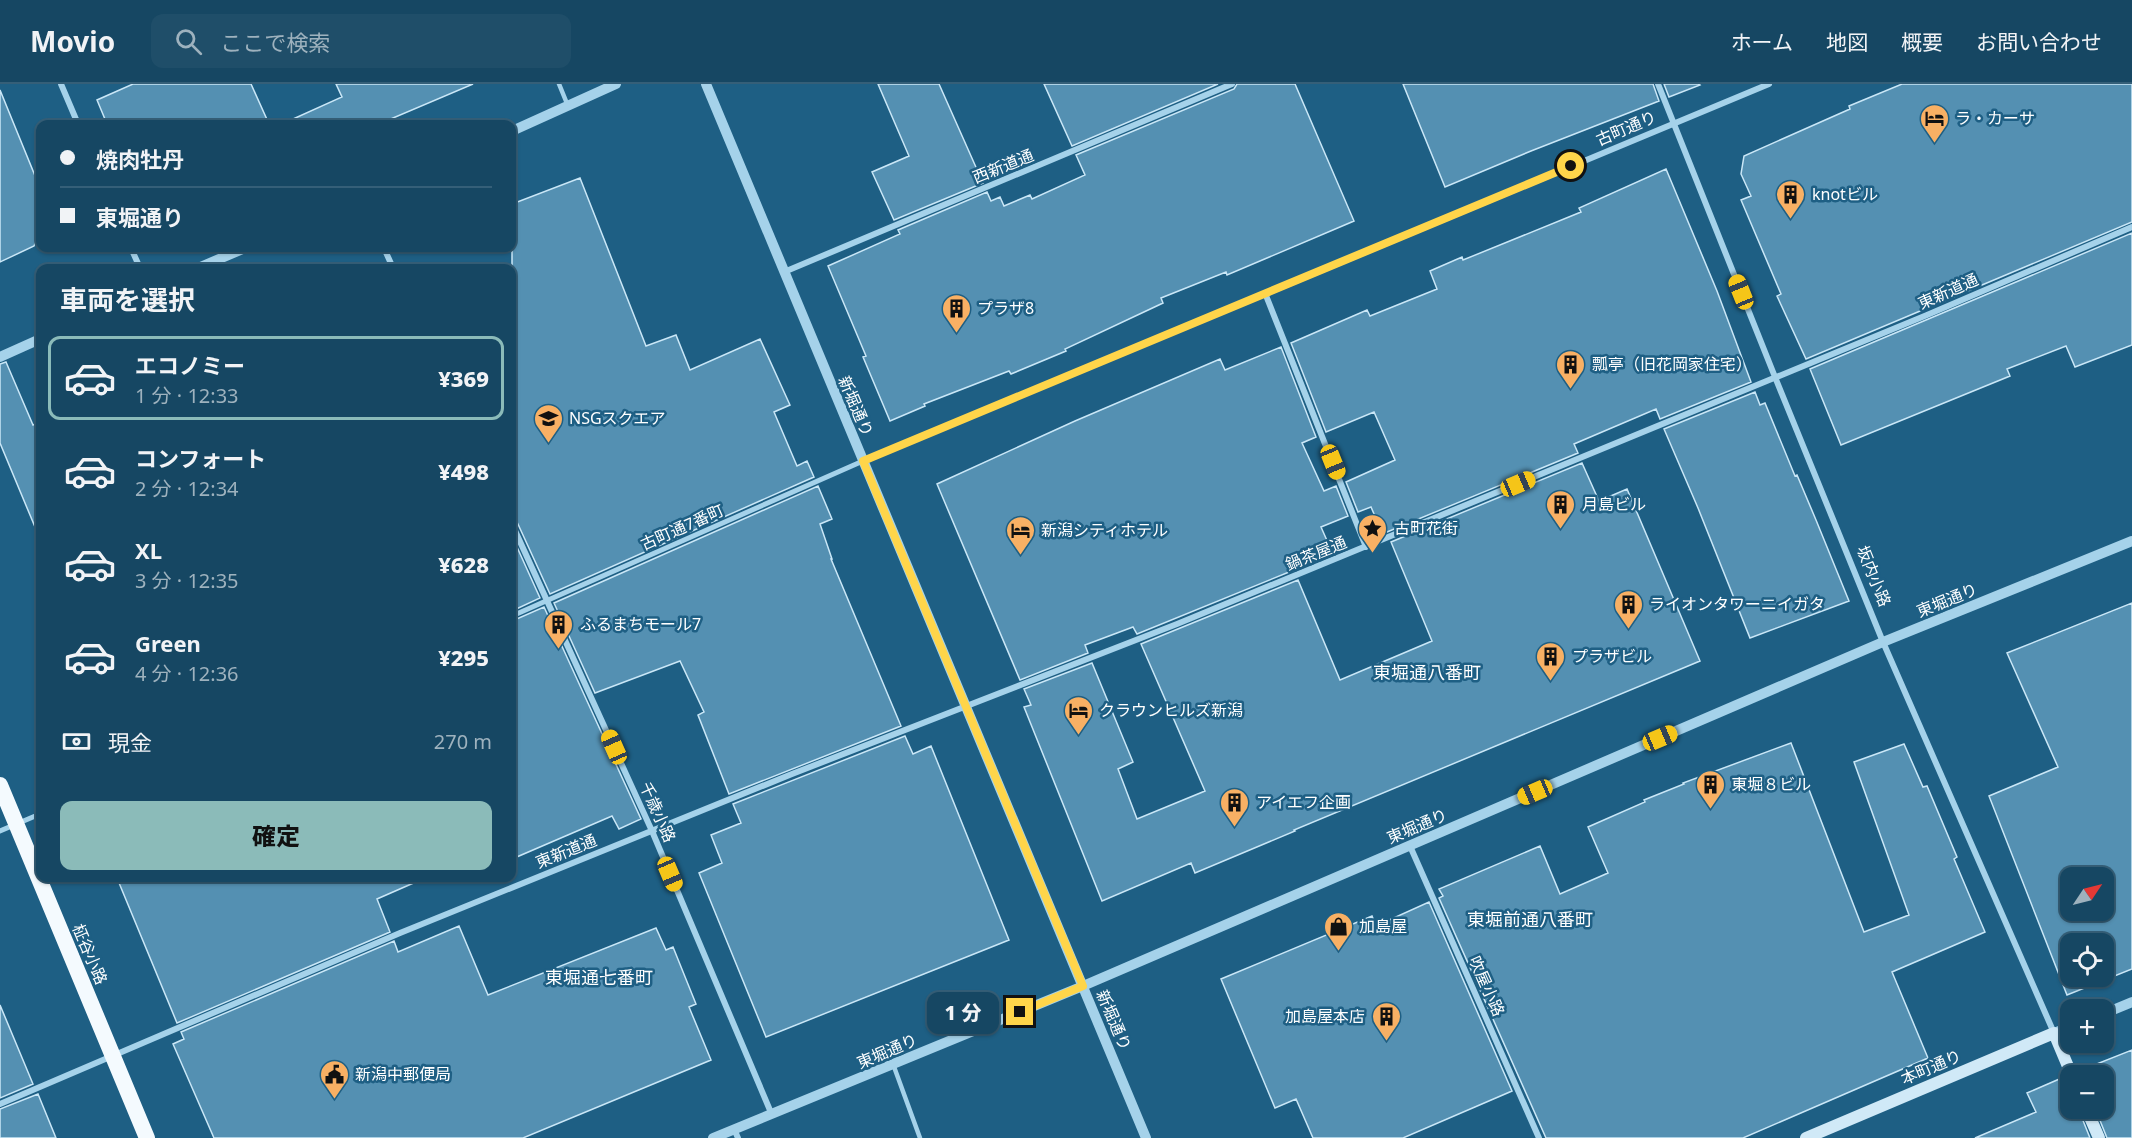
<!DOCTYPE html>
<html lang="ja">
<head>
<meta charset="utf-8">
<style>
	:root { --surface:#164763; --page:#1f4e69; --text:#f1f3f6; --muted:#9eb2be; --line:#355f78; --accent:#8bbbb9 }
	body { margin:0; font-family:"Noto Sans","Noto Sans JP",sans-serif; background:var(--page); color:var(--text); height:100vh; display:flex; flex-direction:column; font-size:22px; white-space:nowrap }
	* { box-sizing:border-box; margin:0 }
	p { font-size:20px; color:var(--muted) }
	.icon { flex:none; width:33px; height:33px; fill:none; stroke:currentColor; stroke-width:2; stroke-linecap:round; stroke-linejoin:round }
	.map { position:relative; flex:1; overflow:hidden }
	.sheet { position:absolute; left:36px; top:180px; width:480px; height:618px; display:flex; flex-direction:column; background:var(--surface); border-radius:12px; box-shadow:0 2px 4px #0004,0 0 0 2px var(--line) }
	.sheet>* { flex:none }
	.top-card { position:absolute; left:36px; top:36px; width:480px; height:132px; border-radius:12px; box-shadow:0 2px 4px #0004,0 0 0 2px var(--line); display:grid; align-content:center; height:132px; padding:0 24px; background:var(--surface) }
	.needle { width:39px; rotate:55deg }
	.fabs { position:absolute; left:2060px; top:783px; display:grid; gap:12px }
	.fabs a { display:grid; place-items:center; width:54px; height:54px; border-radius:12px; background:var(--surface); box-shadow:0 2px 4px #0004,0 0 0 2px var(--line); font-size:30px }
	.end { position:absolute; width:27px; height:27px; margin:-14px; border:8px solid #ffd54a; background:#111; box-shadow:0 0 0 3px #111 }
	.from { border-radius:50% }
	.bubble { position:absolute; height:42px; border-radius:12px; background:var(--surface); box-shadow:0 2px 4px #0004,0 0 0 2px var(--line); font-size:20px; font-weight:800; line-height:42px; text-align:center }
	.car { position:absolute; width:18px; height:36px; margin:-18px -9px; border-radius:8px; box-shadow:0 0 4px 2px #0007; background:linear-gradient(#f5c518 24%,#345 0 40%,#f5c518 0 76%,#345 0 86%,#f5c518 0) }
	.top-card b { display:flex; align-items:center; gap:21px; height:57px; font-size:22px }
	.top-card b+b { border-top:2px solid var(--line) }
	.top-card i { width:15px; height:15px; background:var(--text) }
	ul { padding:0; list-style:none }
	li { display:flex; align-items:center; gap:18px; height:84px; margin:0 12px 9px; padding:0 12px; border:3px solid transparent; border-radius:12px }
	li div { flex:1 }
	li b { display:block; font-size:22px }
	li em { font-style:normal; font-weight:800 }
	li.active { border-color:var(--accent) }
	li>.icon { width:54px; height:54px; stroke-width:1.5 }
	h2 { padding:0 24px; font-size:27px; line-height:72px }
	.pay { display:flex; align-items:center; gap:15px; height:66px; padding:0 24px; font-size:22px }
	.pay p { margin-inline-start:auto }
	.button { display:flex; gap:12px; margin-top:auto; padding:12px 24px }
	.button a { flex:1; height:69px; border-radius:12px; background:var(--accent); color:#111; font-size:24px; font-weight:800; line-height:69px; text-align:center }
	header { display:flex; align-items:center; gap:36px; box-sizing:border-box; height:84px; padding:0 30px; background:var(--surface); border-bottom:2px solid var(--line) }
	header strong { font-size:28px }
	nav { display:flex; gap:33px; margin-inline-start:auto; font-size:21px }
	.search { width:420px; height:54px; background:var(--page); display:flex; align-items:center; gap:15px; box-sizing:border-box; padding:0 21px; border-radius:12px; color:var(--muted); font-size:22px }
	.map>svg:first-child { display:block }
	.building { fill:#5490b2; stroke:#cae7f7; stroke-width:1.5; fill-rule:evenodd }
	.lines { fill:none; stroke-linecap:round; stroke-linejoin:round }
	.service { stroke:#a5d2ea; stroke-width:4.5 }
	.pedestrian { stroke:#a5d2ea; stroke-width:5 }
	.minor { stroke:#a5d2ea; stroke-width:6 }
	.tertiary { stroke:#a5d2ea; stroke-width:10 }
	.secondary { stroke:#d0e9f7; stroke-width:12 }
	.trunk { stroke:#f4fafe; stroke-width:16 }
	.route { stroke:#ffd54a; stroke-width:8 }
	.labels { text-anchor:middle; stroke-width:5; stroke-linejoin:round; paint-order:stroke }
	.poi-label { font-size:16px; fill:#fff; stroke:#1e5f84; text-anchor:start }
	.street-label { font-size:16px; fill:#fff; stroke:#1e5f84 }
	.neighbourhood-label { font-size:18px; fill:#fff; stroke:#1e5f84 }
</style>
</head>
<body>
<header>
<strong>Movio</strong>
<div class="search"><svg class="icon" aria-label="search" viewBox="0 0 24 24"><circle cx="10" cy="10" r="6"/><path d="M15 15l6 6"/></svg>ここで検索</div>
<nav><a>ホーム</a><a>地図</a><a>概要</a><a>お問い合わせ</a></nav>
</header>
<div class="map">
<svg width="2132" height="1054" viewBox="0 0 2132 1054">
	<rect width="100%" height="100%" fill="#1e5f84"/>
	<path class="building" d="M133 0H251L269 40H107L97 16Z
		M336 0H473L379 40H282L342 13Z
		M878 0H939L983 99 894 136 872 88 909 72Z
		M1044 0H1218L1072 62Z
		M1237 0H1295L1354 137 1227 191 1226 188 1161 214 1163 219 1065 265 1066 267 1011 290 1009 287 924 320 925 322 890 337 863 273 866 272 828 182 900 150 898 146 987 108 991 117 1000 113 1004 122 1030 111 1032 115 1085 91 1076 71 1234 5Z
		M1403 0H1653L1659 17 1531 67 1445 103Z
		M1664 0H1699L1700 1 1669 13Z
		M1902 0H2132V138L1806 275 1777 212 1781 210 1741 116 1751 112 1741 90 1744 72 1850 25 1849 22Z
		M0 6 40 104V147L34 162 0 178Z
		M1666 85 1717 207 1751 298 1660 335 1656 325 1574 360 1578 369 1387 448 1385 444 1381 446 1371 423 1358 428 1346 398 1395 376 1374 328 1326 348 1291 259 1367 226 1370 232 1437 205 1430 187 1462 173 1463 176 1581 128 1579 124Z
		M580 94 646 262 676 251 690 286 760 255 790 321 774 328 797 382 807 377 814 393 550 510 517 438 512 435V120Z
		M2132 149V261L2075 283 2066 262 2007 285 2010 292 1841 361 1810 285Z
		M1281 263 1316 353 1302 359 1324 407 1336 402 1348 432 1321 443 1332 468 1294 486 1137 550 1133 543 1085 561 1088 569 1020 596 937 400 1075 337 1220 275 1225 286Z
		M6 278 33 341 40 338V455L0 359V280Z
		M1755 308 1760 321 1765 319 1795 392 1797 391 1816 436 1849 517 1750 554 1698 424 1664 345Z
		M1582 379 1599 417 1627 405 1700 577 1294 746 1295 747 1195 789 1191 779 1102 817 1024 623 1031 621 1024 605 1092 579 1133 678 1118 685 1137 735 1205 707 1141 560 1298 496 1340 596 1432 557 1391 458Z
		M818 402 832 435 820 440 832 475H831L901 642 729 710 698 631 704 628 680 577 595 609 554 519Z
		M512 452 540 514 512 527Z
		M2132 519V885L2067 911 1989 712 2058 683 2007 569ZM2070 794H2103V826H2070ZM2070 860H2103V892H2070Z
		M544 523 641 735 619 745 612 732 512 775V537Z
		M905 652 913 670 931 662 1009 856 766 953 699 789 722 779 711 751 741 739 733 720Z
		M1791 659 1864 848 1909 831 1854 678 1904 660 1923 703 1927 702 1957 773 1954 775 1985 848 1892 888 1928 974 1743 1054H1546L1439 814 1443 812 1439 805 1540 762 1560 810 1608 789 1588 743 1645 718 1644 716 1684 700 1683 699Z
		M117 794H425L377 815 390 848 177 939Z
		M1429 818 1512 1007 1403 1054H1313L1296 1015 1275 1024 1221 895 1372 832 1376 842Z
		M459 842 488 911 656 844 666 866 673 863 696 920 689 923 711 976 523 1054H214L173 960 184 955 181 948 394 857 398 868Z
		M0 921 33 1000 0 1014Z
		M2132 966V1054H2107L2095 1024H2103V992H2080L2079 987Z
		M2064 993 2070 1000V1024H2078L2090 1054H1975L2036 1028 2027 1009Z
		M38 1010 56 1054H0V1025Z"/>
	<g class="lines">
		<path class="service" d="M559 0 568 22
			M893 980 920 1054"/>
		<path class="pedestrian" d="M512 532 863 377
			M0 747 40 730"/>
		<path class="minor" d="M61 0 78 40
			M1658 0 1775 293 1883 558 2054 949
			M131 164 140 184
			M384 164 393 184
			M784 188 1232 0
			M1265 209 1366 463
			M863 377 1769 0
			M512 440 652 747 772 1031
			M1410 762 1539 1054
			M0 1020 400 849 792 690 1177 540 1927 231 2132 143
			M734 1045 738 1054"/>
		<path class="tertiary" d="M706 0 1146 1054
			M512 47 616 0
			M198 184 245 164
			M0 273 40 255
			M2103 930 2132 918
			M2054 949 2070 943
			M713 1054 1083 902 1883 558 2132 457"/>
		<path class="secondary" d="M2086 1024 2099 1054
			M1806 1054 2054 949 2072 992"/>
		<path class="trunk" d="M0 701 147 1054"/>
	</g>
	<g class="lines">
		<path class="route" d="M1020 928 1083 902 863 377 1571 82"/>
	</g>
	<defs>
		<symbol id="hotel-pin" viewBox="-11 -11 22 30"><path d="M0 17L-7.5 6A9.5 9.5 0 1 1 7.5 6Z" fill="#f8b064" stroke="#1e5f84"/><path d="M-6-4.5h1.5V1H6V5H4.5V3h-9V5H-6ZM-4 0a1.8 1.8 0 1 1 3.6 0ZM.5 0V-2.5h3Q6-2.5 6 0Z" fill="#111"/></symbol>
		<symbol id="building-pin" viewBox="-11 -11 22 30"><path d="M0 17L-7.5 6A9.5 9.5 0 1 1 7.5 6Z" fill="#f8b064" stroke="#1e5f84"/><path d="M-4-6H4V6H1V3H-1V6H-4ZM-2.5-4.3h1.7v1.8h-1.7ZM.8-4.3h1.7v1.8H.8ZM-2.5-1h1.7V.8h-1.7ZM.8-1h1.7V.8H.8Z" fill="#111"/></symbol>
		<symbol id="school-pin" viewBox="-11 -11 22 30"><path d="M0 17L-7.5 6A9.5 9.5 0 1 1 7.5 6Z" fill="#f8b064" stroke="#1e5f84"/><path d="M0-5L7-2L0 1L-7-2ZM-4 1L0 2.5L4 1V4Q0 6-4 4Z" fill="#111"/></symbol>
		<symbol id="sight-pin" viewBox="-11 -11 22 30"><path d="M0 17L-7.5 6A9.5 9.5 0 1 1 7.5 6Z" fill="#f8b064" stroke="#1e5f84"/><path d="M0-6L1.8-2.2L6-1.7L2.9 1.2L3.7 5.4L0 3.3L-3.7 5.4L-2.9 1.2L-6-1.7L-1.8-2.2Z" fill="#111"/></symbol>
		<symbol id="shop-pin" viewBox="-11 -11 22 30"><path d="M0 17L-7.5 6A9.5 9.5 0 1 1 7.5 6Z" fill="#f8b064" stroke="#1e5f84"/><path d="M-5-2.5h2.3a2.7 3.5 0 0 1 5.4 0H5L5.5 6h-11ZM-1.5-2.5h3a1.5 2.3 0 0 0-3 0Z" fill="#111"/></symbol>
		<symbol id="civic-pin" viewBox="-11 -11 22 30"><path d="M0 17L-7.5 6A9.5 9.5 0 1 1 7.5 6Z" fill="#f8b064" stroke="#1e5f84"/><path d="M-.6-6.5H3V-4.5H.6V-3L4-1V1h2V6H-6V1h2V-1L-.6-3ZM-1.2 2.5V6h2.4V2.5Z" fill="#111"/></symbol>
	</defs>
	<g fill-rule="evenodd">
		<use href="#hotel-pin" x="1918" y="18" width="33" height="45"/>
		<use href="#building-pin" x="1774" y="94" width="33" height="45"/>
		<use href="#building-pin" x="940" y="208" width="33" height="45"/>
		<use href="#building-pin" x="1554" y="264" width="33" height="45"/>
		<use href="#school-pin" x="532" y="318" width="33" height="45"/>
		<use href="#building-pin" x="1544" y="404" width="33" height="45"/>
		<use href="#sight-pin" x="1356" y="428" width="33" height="45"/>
		<use href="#hotel-pin" x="1004" y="430" width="33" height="45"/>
		<use href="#building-pin" x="1612" y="504" width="33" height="45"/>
		<use href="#building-pin" x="542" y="524" width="33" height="45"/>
		<use href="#building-pin" x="1534" y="556" width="33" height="45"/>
		<use href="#hotel-pin" x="1062" y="610" width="33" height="45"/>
		<use href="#building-pin" x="1694" y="684" width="33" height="45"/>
		<use href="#building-pin" x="1218" y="702" width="33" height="45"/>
		<use href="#shop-pin" x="1322" y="826" width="33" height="45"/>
		<use href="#building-pin" x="1370" y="916" width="33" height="45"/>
		<use href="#civic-pin" x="318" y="974" width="33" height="45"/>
	</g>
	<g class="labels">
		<g class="poi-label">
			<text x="1955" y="40">ラ・カーサ</text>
			<text x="1812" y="116">knotビル</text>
			<text x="977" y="230">プラザ8</text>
			<text x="1592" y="286">瓢亭（旧花岡家住宅）</text>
			<text x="569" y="340">NSGスクエア</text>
			<text x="1582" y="426">月島ビル</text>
			<text x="1394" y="450">古町花街</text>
			<text x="1041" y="452">新潟シティホテル</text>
			<text x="1649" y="526">ライオンタワーニイガタ</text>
			<text x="580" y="546">ふるまちモール7</text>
			<text x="1572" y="578">プラザビル</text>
			<text x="1099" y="632">クラウンヒルズ新潟</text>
			<text x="1731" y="706">東堀８ビル</text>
			<text x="1256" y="724">アイエフ企画</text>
			<text x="1359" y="848">加島屋</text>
			<text x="1365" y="938" text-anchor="end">加島屋本店</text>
			<text x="355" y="996">新潟中郵便局</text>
		</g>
		<g class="street-label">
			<text transform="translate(1626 44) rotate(-23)" y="6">古町通り</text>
			<text transform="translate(1003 82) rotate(-22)" y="6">西新道通</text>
			<text transform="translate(1948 207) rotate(-24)" y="6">東新道通</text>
			<text transform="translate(856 322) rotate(67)" y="6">新堀通り</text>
			<text transform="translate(682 443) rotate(-24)" y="6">古町通7番町</text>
			<text transform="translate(1316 469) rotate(-22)" y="6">鍋茶屋通</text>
			<text transform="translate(1874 492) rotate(68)" y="6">坂内小路</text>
			<text transform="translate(1947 516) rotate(-22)" y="6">東堀通り</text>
			<text transform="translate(658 728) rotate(66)" y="6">千歳小路</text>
			<text transform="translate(1417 742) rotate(-23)" y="6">東堀通り</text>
			<text transform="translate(566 767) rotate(-22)" y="6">東新道通</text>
			<text transform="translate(90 870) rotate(67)" y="6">柾谷小路</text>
			<text transform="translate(1487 902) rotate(66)" y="6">吹屋小路</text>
			<text transform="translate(1114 936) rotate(67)" y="6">新堀通り</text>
			<text transform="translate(887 967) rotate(-23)" y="6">東堀通り</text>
			<text transform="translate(1931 983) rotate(-23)" y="6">本町通り</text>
		</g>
		<g class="neighbourhood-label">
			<text x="1427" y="595">東堀通八番町</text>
			<text x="1530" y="842">東堀前通八番町</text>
			<text x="599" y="900">東堀通七番町</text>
		</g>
	</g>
</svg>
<div class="fabs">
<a><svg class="needle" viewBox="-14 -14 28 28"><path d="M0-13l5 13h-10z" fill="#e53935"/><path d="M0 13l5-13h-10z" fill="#9eb2be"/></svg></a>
<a><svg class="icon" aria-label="locate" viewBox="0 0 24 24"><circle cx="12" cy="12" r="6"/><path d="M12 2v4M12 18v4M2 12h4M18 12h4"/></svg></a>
<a>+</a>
<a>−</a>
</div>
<i class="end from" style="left:1571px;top:82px"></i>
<i class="end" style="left:1020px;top:928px"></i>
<div class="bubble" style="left:927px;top:908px;width:72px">1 分</div>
<i class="car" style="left:1741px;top:208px;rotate:338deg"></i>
<i class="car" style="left:1333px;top:378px;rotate:158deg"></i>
<i class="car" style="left:1518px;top:400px;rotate:67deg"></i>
<i class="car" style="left:1660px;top:654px;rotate:67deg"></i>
<i class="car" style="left:614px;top:663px;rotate:336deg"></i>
<i class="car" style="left:1535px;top:708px;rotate:247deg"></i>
<i class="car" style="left:670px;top:790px;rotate:157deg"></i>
<div class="top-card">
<b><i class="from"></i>焼肉牡丹</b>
<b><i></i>東堀通り</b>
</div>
<section class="sheet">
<h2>車両を選択</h2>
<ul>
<li class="active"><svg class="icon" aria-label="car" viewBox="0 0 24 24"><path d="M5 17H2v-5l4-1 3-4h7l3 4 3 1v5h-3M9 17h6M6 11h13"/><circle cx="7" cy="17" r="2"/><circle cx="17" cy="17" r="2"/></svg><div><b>エコノミー</b><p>1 分 · 12:33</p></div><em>¥369</em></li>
<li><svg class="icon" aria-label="car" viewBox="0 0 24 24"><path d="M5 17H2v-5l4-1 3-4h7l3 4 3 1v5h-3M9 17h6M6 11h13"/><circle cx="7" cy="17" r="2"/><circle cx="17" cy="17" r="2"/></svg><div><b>コンフォート</b><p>2 分 · 12:34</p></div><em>¥498</em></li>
<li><svg class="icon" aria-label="car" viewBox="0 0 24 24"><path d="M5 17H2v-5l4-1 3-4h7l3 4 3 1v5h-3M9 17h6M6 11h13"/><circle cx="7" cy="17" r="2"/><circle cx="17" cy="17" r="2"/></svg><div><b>XL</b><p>3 分 · 12:35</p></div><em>¥628</em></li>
<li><svg class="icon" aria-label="car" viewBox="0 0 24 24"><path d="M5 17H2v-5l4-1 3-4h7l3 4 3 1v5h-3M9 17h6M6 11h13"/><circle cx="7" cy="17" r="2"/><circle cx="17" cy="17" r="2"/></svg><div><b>Green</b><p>4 分 · 12:36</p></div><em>¥295</em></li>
</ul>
<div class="pay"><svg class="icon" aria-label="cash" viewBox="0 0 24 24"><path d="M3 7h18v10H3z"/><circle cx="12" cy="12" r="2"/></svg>現金<p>270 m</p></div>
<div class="button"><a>確定</a></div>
</section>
</div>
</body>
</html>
